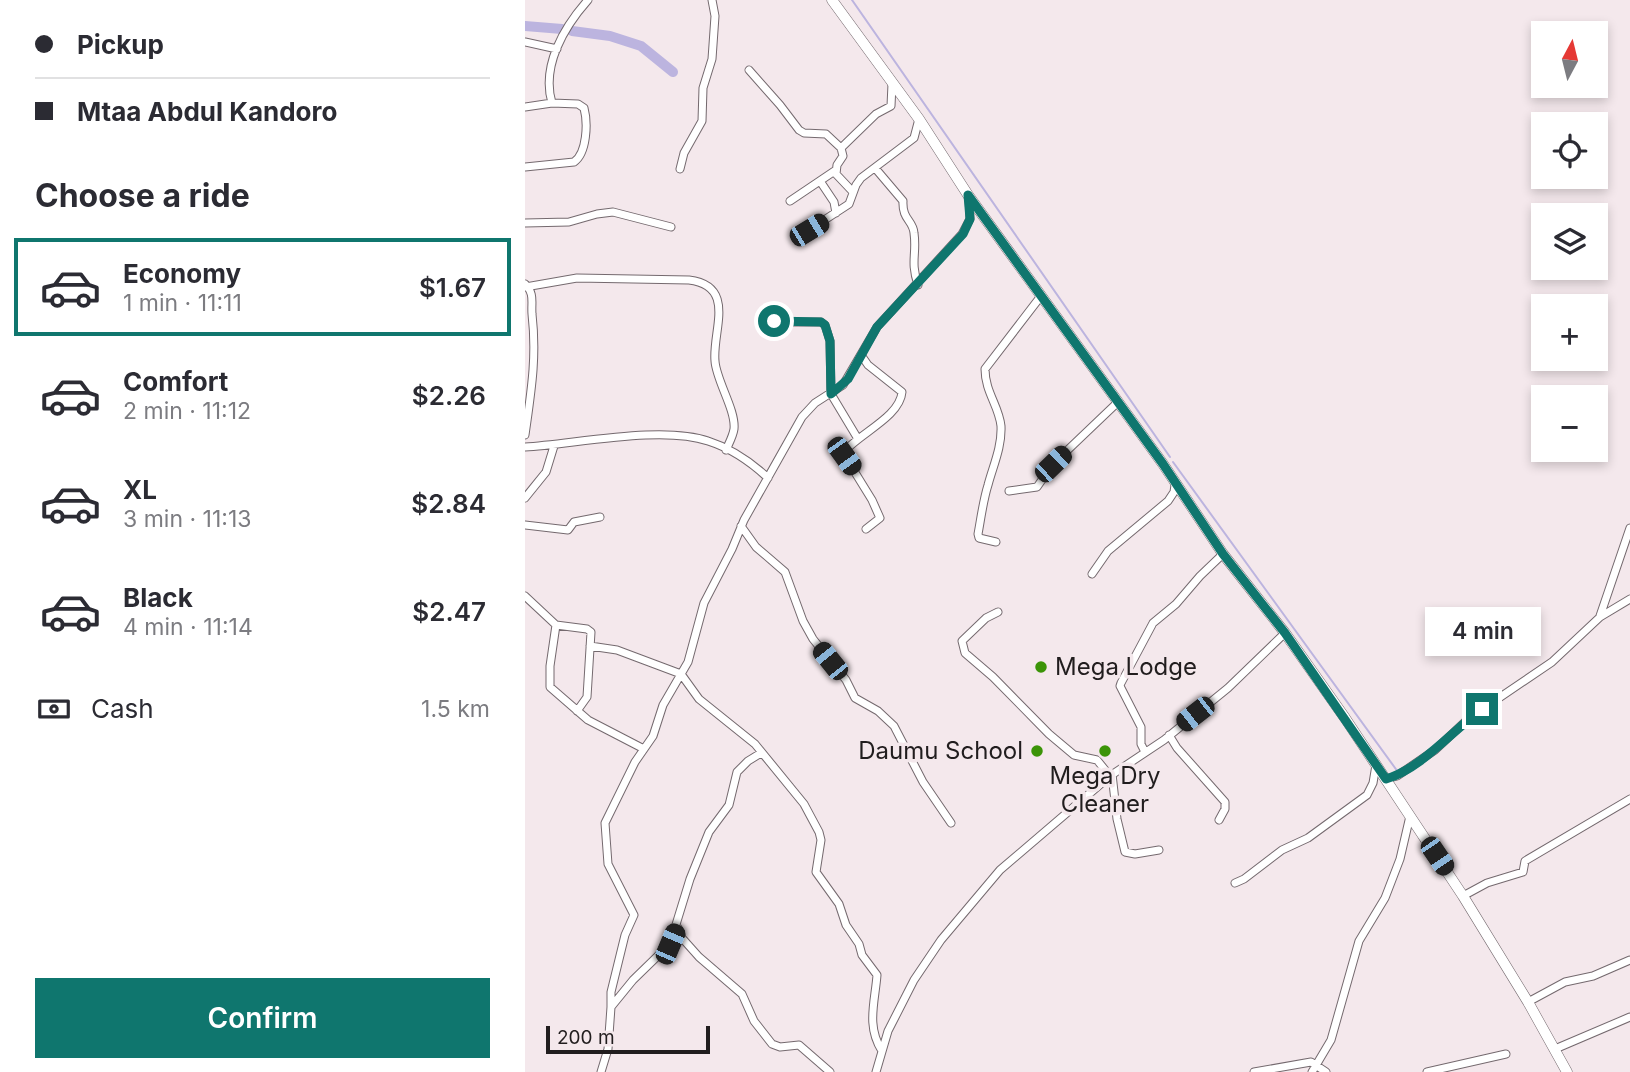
<!DOCTYPE html>
<html lang="en">
<head>
<meta charset="utf-8">
<style>
	:root { --surface:#fff; --page:#f7f7f7; --text:#2b2b33; --muted:#7c7c81; --line:#e1e1e2; --accent:#0f766e }
	body { margin:0; font-family:Inter,sans-serif; background:var(--page); color:var(--text); height:100vh; display:flex; flex-direction:column; font-size:26px; white-space:nowrap }
	* { box-sizing:border-box; margin:0 }
	p { font-size:23px; color:var(--muted) }
	.icon { flex:none; width:38px; height:38px; fill:none; stroke:currentColor; stroke-width:2; stroke-linecap:round; stroke-linejoin:round }
	.map { position:relative; flex:1; overflow:hidden }
	.details { display:flex; flex-direction:column; background:var(--surface); width:525px }
	.details>* { flex:none }
	.guide { display:grid; align-content:center; height:154px; padding:0 35px; background:var(--surface) }
	.needle { width:46px; rotate:7deg }
	.buttons { position:absolute; left:1006px; top:21px; display:grid; gap:14px }
	.buttons a { display:grid; place-items:center; width:77px; height:77px; border-radius:0px; background:var(--surface); box-shadow:0 4px 10px #0003; font-size:35px }
	.scale { position:absolute; left:21px; bottom:18px; width:164px; box-sizing:border-box; padding-left:7px; border:4px solid #211d1e; border-top:0; font-size:19px; line-height:24px; white-space:nowrap; color:#211d1e; -webkit-text-stroke:5px #f4e8ec; paint-order:stroke }
	.end { position:absolute; width:32px; height:32px; margin:-16px; border:9px solid #0f766e; background:#fff; box-shadow:0 0 0 4px #fff }
	.from { border-radius:50% }
	.bubble { position:absolute; height:49px; border-radius:0px; background:var(--surface); box-shadow:0 4px 10px #0003; font-size:23px; font-weight:600; line-height:49px; text-align:center }
	.car { position:absolute; width:21px; height:42px; margin:-21px -10px; border-radius:9px; box-shadow:0 0 5px 2px #0007; background:linear-gradient(#222 24%,#8ab4d8 0 40%,#222 0 76%,#8ab4d8 0 86%,#222 0) }
	.guide b { display:flex; align-items:center; gap:24px; height:66px; font-size:26px }
	.guide b+b { border-top:2px solid var(--line) }
	.guide i { width:18px; height:18px; background:var(--text) }
	ul { padding:0; list-style:none }
	li { display:flex; align-items:center; gap:21px; height:98px; margin:0 14px 10px; padding:0 21px; border:4px solid transparent; border-radius:0px }
	li div { flex:1 }
	li b { display:block; font-size:26px }
	li em { font-style:normal; font-weight:600 }
	li.active { border-color:var(--accent) }
	li>.icon { width:63px; height:63px; stroke-width:1.5 }
	h2 { padding:0 35px; font-size:32px; line-height:84px }
	.pay { display:flex; align-items:center; gap:18px; height:77px; padding:0 35px; font-size:26px }
	.pay p { margin-inline-start:auto }
	.primary-button { display:flex; gap:14px; margin-top:auto; padding:14px 35px }
	.primary-button a { flex:1; height:80px; border-radius:0px; background:var(--accent); color:#fff; font-size:28px; font-weight:600; line-height:80px; text-align:center }
	main { display:flex; flex:1; min-height:0 }
	.map>svg:first-child { display:block }
	.lines { fill:none; stroke-linecap:round; stroke-linejoin:round }
	.stream { stroke:#bcb4df; stroke-width:2 }
	.river { stroke:#bcb4df; stroke-width:10 }
	.street-casing { stroke:#74696e; stroke-width:9 }
	.secondary-casing { stroke:#74696e; stroke-width:11 }
	.street { stroke:#fff; stroke-width:7 }
	.secondary { stroke:#fff; stroke-width:10 }
	.route { stroke:#0f766e; stroke-width:9 }
	.poi-dot { fill:#3b9407; stroke:#f4e8ec; stroke-width:2.5 }
	.labels { text-anchor:middle; stroke-width:7; stroke-linejoin:round; paint-order:stroke }
	.poi-label { font-size:24px; fill:#211d1e; stroke:#f4e8ec; text-anchor:start }
</style>
</head>
<body>
<main>
<section class="details">
<div class="guide">
<b><i class="from"></i>Pickup</b>
<b><i></i>Mtaa Abdul Kandoro</b>
</div>
<h2>Choose a ride</h2>
<ul>
<li class="active"><svg class="icon" aria-label="car" viewBox="0 0 24 24"><path d="M5 17H2v-5l4-1 3-4h7l3 4 3 1v5h-3M9 17h6M6 11h13"/><circle cx="7" cy="17" r="2"/><circle cx="17" cy="17" r="2"/></svg><div><b>Economy</b><p>1 min · 11:11</p></div><em>$1.67</em></li>
<li><svg class="icon" aria-label="car" viewBox="0 0 24 24"><path d="M5 17H2v-5l4-1 3-4h7l3 4 3 1v5h-3M9 17h6M6 11h13"/><circle cx="7" cy="17" r="2"/><circle cx="17" cy="17" r="2"/></svg><div><b>Comfort</b><p>2 min · 11:12</p></div><em>$2.26</em></li>
<li><svg class="icon" aria-label="car" viewBox="0 0 24 24"><path d="M5 17H2v-5l4-1 3-4h7l3 4 3 1v5h-3M9 17h6M6 11h13"/><circle cx="7" cy="17" r="2"/><circle cx="17" cy="17" r="2"/></svg><div><b>XL</b><p>3 min · 11:13</p></div><em>$2.84</em></li>
<li><svg class="icon" aria-label="car" viewBox="0 0 24 24"><path d="M5 17H2v-5l4-1 3-4h7l3 4 3 1v5h-3M9 17h6M6 11h13"/><circle cx="7" cy="17" r="2"/><circle cx="17" cy="17" r="2"/></svg><div><b>Black</b><p>4 min · 11:14</p></div><em>$2.47</em></li>
</ul>
<div class="pay"><svg class="icon" aria-label="cash" viewBox="0 0 24 24"><path d="M3 7h18v10H3z"/><circle cx="12" cy="12" r="2"/></svg>Cash<p>1.5 km</p></div>
<div class="primary-button"><a>Confirm</a></div>
</section>
<div class="map">
<svg width="1105" height="1072" viewBox="0 0 1105 1072">
	<rect width="100%" height="100%" fill="#f4e8ec"/>
	<g class="lines">
		<path class="stream" d="M327 0 645 457
			M648 462 873 772"/>
		<path class="river" d="M0 26 37 29
			M47 31 85 36 116 46 148 72"/>
		<defs>
			<path id="street" d="M0 42 32 49
				M224 70 255 105 274 130 279 133 301 134 316 148 318 156 312 165 311 174 328 192
				M0 107 27 103
				M316 148 351 114 366 106 367 84
				M0 167 49 162C62 153 63 123 59 108L53 104 27 103C16 66 39 27 63 0
				M350 168 378 201C377 220 388 220 389 233 392 254 385 261 393 285
				M155 169 159 153 177 121 178 88 187 59 190 16 187 0
				M295 181 309 202 311 213
				M265 201 311 170
				M0 223 44 222 72 214 88 212 146 227
				M284 230 324 204 331 185 336 178 389 138 394 119
				M0 287 52 278 164 280C212 286 187 331 190 361 191 380 211 410 209 429 208 436 204 443 201 450
				M249 322H296L300 325 305 341 306 394 333 439
				M336 355 343 365 377 392C375 417 333 434 318 453L347 500 355 518 341 529
				M0 435C6 392 12 358 7 314 6 302 10 294 0 284
				M0 447C50 444 137 425 183 441 205 448 227 463 243 478
				M484 491 512 487 528 464 593 402
				M0 498 21 472 29 446
				M0 525 43 530 49 522 75 517
				M216 526 231 547 260 572 278 621 288 639 321 680 330 698 353 711 369 726 398 782 426 823
				M471 542 454 538 453 534C456 518 458 501 463 485 468 466 477 447 476 426 474 406 460 392 460 369L516 296
				M567 574 583 551 643 501 649 492 650 485
				M0 596 31 625 25 666V687L63 720 119 749
				M473 612 461 618 437 641 440 653 468 677 524 734 549 755 572 760 585 776
				M1075 616 1105 528
				M31 625 62 629 66 632 62 697 52 711
				M65 646 92 650 156 674 174 699 230 744 279 804 294 832 296 840 291 872 314 904 321 925 334 944 337 955 352 975C350 1002 341 1026 357 1051
				M644 735 652 748 700 802V809L694 820
				M620 752 616 744V727L595 686 596 683 628 623 651 604 675 576 698 554
				M587 774 592 819 600 852 610 854 634 850
				M861 779 872 776 910 750 943 719 1027 662 1075 617 1105 599
				M710 883 719 879 757 850 783 838 842 795 848 783 851 765
				M938 896 962 883 998 872 1000 861 1105 799
				M153 928 157 938 174 957 217 994 229 1021 247 1044 255 1047 274 1045 305 1072
				M1003 1002 1040 982 1068 976 1105 960
				M86 1007V992L100 935 109 915 83 864 80 823 110 762 128 736 138 705 163 662 179 603 207 549 219 520 277 417 290 403 318 385 352 327 437 234 445 219 444 197
				M1030 1049 1105 1017
				M76 1072 83 1049 86 1007 108 980 145 944 165 879 184 832 204 805 212 772 223 761 236 753
				M351 1072 363 1031 389 980 416 940 475 870 585 776 639 740 703 688 760 633
				M729 1072 786 1062 801 1072
				M787 1072 806 1040 834 941 860 898 875 859 885 816
				M902 1072 981 1054"/>
			<path id="secondary" d="M307 0 394 119 443 195 638 464 698 554 760 633 820 718 938 896 1003 1002 1042 1072"/>
		</defs>
		<use href="#street" class="street-casing"/>
		<use href="#secondary" class="secondary-casing"/>
		<use href="#street" class="street"/>
		<use href="#secondary" class="secondary"/>
	</g>
	<g class="lines">
		<path class="route" d="M249 321 296 322 300 325 305 341 306 394 323 379 352 327 438 234 445 219 443 195 638 464 698 554 760 633 861 779C897 768 927 731 957 709"/>
	</g>
	<g class="poi-dot">
		<circle cx="516" cy="667" r="7"/>
		<circle cx="512" cy="751" r="7"/>
		<circle cx="580" cy="751" r="7"/>
	</g>
	<g class="labels">
		<g class="poi-label">
			<text x="530" y="675">Mega Lodge</text>
			<text x="498" y="759" text-anchor="end">Daumu School</text>
			<text x="580" y="784" text-anchor="middle">Mega Dry<tspan x="580" dy="28">Cleaner</tspan></text>
		</g>
	</g>
</svg>
<div class="buttons">
<a><svg class="needle" viewBox="-14 -14 28 28"><path d="M0-13l5 13h-10z" fill="#e53935"/><path d="M0 13l5-13h-10z" fill="#7c7c81"/></svg></a>
<a><svg class="icon" aria-label="locate" viewBox="0 0 24 24"><circle cx="12" cy="12" r="6"/><path d="M12 2v4M12 18v4M2 12h4M18 12h4"/></svg></a>
<a><svg class="icon" aria-label="layers" viewBox="0 0 24 24"><path d="M12 4l9 5-9 5-9-5zM3 14l9 5 9-5"/></svg></a>
<a>+</a>
<a>−</a>
</div>
<div class="scale">200 m</div>
<i class="end from" style="left:249px;top:321px"></i>
<i class="end" style="left:957px;top:709px"></i>
<div class="bubble" style="left:900px;top:607px;width:116px">4 min</div>
<i class="car" style="left:284px;top:230px;rotate:59deg"></i>
<i class="car" style="left:319px;top:456px;rotate:144deg"></i>
<i class="car" style="left:528px;top:464px;rotate:46deg"></i>
<i class="car" style="left:305px;top:661px;rotate:321deg"></i>
<i class="car" style="left:670px;top:714px;rotate:232deg"></i>
<i class="car" style="left:912px;top:856px;rotate:146deg"></i>
<i class="car" style="left:145px;top:944px;rotate:23deg"></i>
</div>
</main>
</body>
</html>
